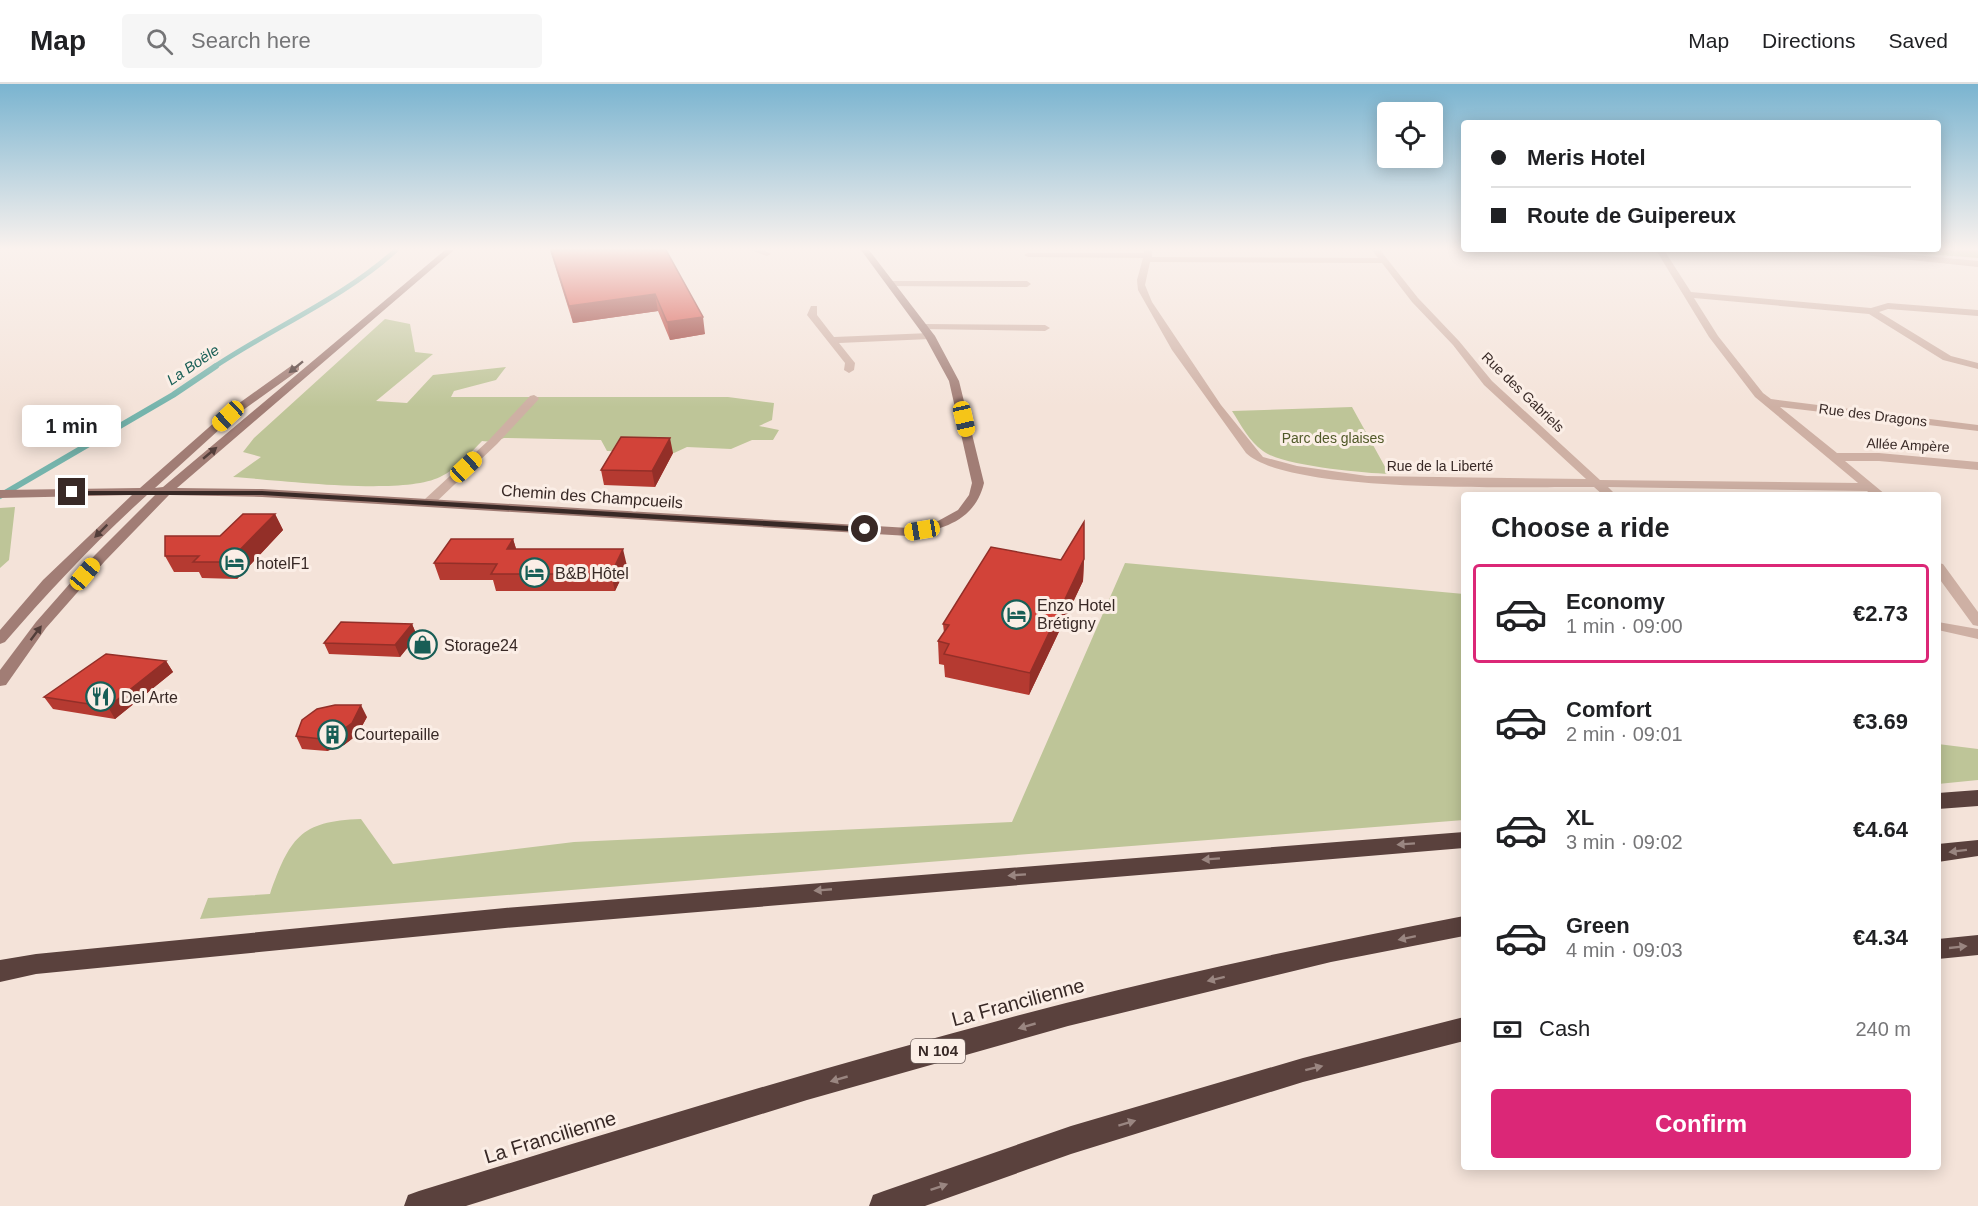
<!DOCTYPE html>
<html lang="en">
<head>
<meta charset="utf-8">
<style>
	:root { --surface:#fff; --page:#f6f6f6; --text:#202124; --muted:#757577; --line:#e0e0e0; --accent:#db2777 }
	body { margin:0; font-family:Helvetica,sans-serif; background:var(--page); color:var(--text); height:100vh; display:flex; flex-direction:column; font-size:22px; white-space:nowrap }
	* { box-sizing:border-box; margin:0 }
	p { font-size:20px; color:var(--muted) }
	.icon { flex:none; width:33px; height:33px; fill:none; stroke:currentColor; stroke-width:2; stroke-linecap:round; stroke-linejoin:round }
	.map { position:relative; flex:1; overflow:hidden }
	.details { position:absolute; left:1461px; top:408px; width:480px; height:678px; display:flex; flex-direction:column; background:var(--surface); border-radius:6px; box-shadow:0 3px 15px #0003 }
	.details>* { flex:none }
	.hud { position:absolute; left:1461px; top:36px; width:480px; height:132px; border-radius:6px; box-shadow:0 3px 15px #0003; display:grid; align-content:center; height:132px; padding:0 30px; background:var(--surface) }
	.fabs { position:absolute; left:1377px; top:18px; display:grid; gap:12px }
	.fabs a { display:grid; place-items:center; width:66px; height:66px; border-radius:6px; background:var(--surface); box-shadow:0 3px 15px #0003; font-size:30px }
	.end { position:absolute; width:27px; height:27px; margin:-14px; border:8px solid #382926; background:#fff; box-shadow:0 0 0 3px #fff }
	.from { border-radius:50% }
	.bubble { position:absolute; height:42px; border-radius:6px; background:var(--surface); box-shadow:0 3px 15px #0003; font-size:20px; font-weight:700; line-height:42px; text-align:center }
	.car { position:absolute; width:18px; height:36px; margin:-18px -9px; border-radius:8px; box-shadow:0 0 4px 2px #0007; background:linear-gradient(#f5c518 24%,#345 0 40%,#f5c518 0 76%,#345 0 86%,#f5c518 0) }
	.hud b { display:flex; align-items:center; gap:21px; height:57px; font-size:22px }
	.hud b+b { border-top:2px solid var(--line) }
	.hud i { width:15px; height:15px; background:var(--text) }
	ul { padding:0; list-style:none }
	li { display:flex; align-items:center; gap:18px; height:99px; margin:0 12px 9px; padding:0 18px; border:3px solid transparent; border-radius:6px }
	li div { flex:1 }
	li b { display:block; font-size:22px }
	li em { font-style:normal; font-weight:700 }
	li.active { border-color:var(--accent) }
	li>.icon { width:54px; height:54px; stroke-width:1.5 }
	h2 { padding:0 30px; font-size:27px; line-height:72px }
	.pay { display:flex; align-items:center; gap:15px; height:66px; padding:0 30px; font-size:22px }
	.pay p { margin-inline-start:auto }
	.primary-button { display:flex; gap:12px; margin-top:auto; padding:12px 30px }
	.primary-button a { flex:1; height:69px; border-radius:6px; background:var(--accent); color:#fff; font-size:24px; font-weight:700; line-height:69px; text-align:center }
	header { display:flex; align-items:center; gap:36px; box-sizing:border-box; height:84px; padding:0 30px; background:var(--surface); border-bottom:2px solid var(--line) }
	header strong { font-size:28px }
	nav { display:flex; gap:33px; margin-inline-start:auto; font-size:21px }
	.search { width:420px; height:54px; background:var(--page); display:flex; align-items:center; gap:15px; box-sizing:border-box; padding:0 21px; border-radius:6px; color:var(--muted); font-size:22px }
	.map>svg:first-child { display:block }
	.green { fill:#bec598 }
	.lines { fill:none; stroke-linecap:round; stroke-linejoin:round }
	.stream-far1 { stroke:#75b4ac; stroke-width:5 }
	.stream { stroke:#75b4ac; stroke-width:6 }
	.street { fill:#ceb0a4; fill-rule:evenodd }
	.secondary { fill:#a17d75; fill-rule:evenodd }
	.highway { fill:#5a413d; fill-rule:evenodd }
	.wall { fill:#b53a31 }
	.shaded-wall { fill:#932f28 }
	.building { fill:#d24339; stroke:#932f28; stroke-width:1.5 }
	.oneway { fill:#523e3a }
	.oneway2 { fill:#9a8681 }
	.route { fill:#382926 }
	.labels { text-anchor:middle; stroke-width:6; stroke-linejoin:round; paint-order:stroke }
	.far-street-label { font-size:14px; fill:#382926; stroke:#fbeee6 }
	.far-park-label { font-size:14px; fill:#505928; stroke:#fbeee6 }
	.far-water-label { font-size:15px; font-style:italic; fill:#185e56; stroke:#fbeee6 }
	.shield { fill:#fbeee6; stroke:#726460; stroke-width:1.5 }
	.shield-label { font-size:15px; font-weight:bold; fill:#382926 }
	.street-label { font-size:16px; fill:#382926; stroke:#fbeee6 }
	.poi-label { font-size:16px; fill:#382926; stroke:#fbeee6; text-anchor:start }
	.near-street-label { font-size:20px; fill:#382926; stroke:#fbeee6 }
</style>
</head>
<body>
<header>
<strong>Map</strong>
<div class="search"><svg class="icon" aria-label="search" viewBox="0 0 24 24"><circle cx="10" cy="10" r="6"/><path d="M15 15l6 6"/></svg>Search here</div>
<nav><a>Map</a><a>Directions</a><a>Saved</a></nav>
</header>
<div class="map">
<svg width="1978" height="1122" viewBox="0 0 1978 1122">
	<rect width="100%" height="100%" fill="#f4e3d9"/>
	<path class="green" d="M1877 166H1978V174Z
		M385 235 410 240 415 268 433 270 376 317 407 319 433 291 506 283 496 296 454 307 451 313H728L774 319 772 336 759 342 779 346 773 356H752L731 365 687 363 674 369 607 367 601 356 504 354 493 358 482 357C469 370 457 385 440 393 401 412 281 396 233 393L261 373 243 368 254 354Z
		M1352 323 1389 390C1363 389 1282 382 1263 367 1249 357 1241 341 1232 327Z
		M15 423 9 476 0 484V424Z
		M1125 479 1464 510V736L200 835 208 814 270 810C290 755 299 737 361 735L393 780 574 758 1012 738Z
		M1938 660 1978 665V696L1938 700Z"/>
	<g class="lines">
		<path class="stream-far1" d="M214 283C272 244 345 213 396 166"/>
		<path class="stream" d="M0 412 173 311 216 282"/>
		<path class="street" d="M751 166H763L771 170 767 172Z
			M1144 166H1152V173L1378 174 1372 166H1380L1418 214 1459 257 1492 297 1600 396 1858 399 1755 313 1709 253 1656 166H1664L1691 208 1871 224 1888 219 1978 226V232L1888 225 1879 228 1951 272 1978 279V285L1943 276 1869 230 1694 214 1718 252 1763 309 1771 315 1978 341V347L1780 323 1837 369H1879L1978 378V386L1879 377H1845L1886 411H1872L1867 407 1608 403 1616 411H1603L1594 403C1526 402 1290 411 1246 369L1172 266 1138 206 1137 196 1143 174 1028 173 1024 171 1028 169H1144ZM1150 178 1382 179 1412 218 1453 261 1484 301 1586 395 1367 392 1297 382 1263 373 1221 321 1152 218 1145 201Z
			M1831 166H1861L1978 177V183L1835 168Z
			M891 197H1027L1031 200 1027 203 888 202 887 200Z
			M811 222H817V231L834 253 930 249 935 252 930 255 839 259 855 279 854 286 849 289 844 286 845 279 807 231Z
			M924 240 1045 241 1050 244 1045 247 921 245V241Z
			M534 311 539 314 538 316 497 360 433 421H425V415L489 356 530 312Z
			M1938 479 1943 480 1978 528V542L1973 541 1938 493Z
			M1938 538 1978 545V555L1938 546Z"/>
		<path class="secondary" d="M445 166H454L177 404 262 405 909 444 938 437 958 426 969 411 972 399 949 297 925 253 861 166H869L935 252 959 297 984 399C975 437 943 445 909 452L262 413 169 411 105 477 46 544 6 601 0 602V586L36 538 95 471 155 411H147C96 457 50 506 5 558L0 560V546L43 496 132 411 0 414V406L140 404 224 330 291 282H299V286L232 334 155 404 163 403Z"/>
		<path class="highway" d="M1978 706V722L1938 725V709Z
			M1464 748V764L505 844 36 890 0 898V876L36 870 505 824Z
			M1978 756V772L1938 778V760Z
			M1464 832V852L1331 878 1068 942 807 1016 466 1122H404L408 1111 419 1107C634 1041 848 975 1066 919 1198 885 1331 858 1464 832Z
			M1978 851V871L1938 875V855Z
			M1464 933V957L1303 998 1071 1070 925 1122H869L873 1111 884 1107 1071 1042 1303 974Z"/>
	</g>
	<path class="wall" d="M550 166H666L705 250 670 256 658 227 573 239Z
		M673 369 655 403 604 401 601 386Z
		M275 430 283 446 237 495 202 494 199 488H174L165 472 220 452Z
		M513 455 516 465 627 482 615 507H496L493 496H440L434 479Z
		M1084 475 1083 497 1029 611 945 593 944 581 939 580 938 557 944 549 943 540 1061 476Z
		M412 540 417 552 400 573 329 570 324 559Z
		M166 577 173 588 115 635 53 625 44 613Z
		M367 633 357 651 344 661 327 667 302 665 296 652Z"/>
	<path class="shaded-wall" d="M655 210 658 227 573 239 569 222Z
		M703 233 705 250 670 256 667 238Z
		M670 354 673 369 655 403 652 387Z
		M275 430 283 446 237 495 228 478Z
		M513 455 518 471 507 465Z
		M623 465 627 482 615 507 611 490Z
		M1084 475 1083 497 1029 611 1030 589Z
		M412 540 417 552 400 573 395 561Z
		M166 577 173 588 115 635 108 623Z
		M361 621 367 633 357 651 344 661 327 667 321 655Z"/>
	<path class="building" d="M551 166H666L703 233 667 238 655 210 569 222Z
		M621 353 670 354 652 387 601 386Z
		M243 430H275L228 478H193L199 472H165V452H220Z
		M1084 438V475L1030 589 944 570 949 560 938 557 949 541 943 540 991 463 1061 476Z
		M451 455H513L507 465H623L611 490H491L497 480 434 479Z
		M341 538 412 540 395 561 324 559Z
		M106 570 166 577 108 623 44 613Z
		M335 621H361L352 639 338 649 321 655 296 652 302 636 317 625Z"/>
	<defs><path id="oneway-solid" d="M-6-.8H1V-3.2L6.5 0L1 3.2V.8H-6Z" transform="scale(1.5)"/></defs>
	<g class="oneway">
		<use href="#oneway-solid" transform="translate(296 283) rotate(141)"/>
		<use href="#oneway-solid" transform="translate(210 369) rotate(-40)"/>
		<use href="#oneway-solid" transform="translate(101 447) rotate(135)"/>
		<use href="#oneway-solid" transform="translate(36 549) rotate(-53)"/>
	</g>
	<g class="oneway2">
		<use href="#oneway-solid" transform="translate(1406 760) rotate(176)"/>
		<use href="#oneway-solid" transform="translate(1958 767) rotate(173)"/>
		<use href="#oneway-solid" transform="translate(1211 775) rotate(176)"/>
		<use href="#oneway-solid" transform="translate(1017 791) rotate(176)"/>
		<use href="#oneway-solid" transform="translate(823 806) rotate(175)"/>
		<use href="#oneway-solid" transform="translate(1407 854) rotate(168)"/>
		<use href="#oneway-solid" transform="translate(1958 863) rotate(-6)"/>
		<use href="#oneway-solid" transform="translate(1216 895) rotate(166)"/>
		<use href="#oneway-solid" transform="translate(1027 942) rotate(164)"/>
		<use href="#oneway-solid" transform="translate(1314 984) rotate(-14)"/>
		<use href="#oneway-solid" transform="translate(839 995) rotate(164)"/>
		<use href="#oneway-solid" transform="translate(1127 1039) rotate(-17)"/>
		<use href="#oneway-solid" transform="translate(939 1103) rotate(-19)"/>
	</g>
	<linearGradient id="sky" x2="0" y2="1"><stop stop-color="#7ab4d0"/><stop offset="0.51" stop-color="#faf2ee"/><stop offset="1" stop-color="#faf2ee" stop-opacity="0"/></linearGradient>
	<rect width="1978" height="323" fill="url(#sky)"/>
	<path class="route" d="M69 407H262L865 443 869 445 865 448 262 411H72Z"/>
	<defs>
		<symbol id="hotel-ring" viewBox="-11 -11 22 22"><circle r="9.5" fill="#fbeee6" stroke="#185e56" stroke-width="1.5"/><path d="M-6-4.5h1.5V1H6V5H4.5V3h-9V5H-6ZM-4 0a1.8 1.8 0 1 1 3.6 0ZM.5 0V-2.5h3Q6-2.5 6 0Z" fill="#185e56"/></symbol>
		<symbol id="shop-ring" viewBox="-11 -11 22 22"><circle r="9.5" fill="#fbeee6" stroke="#185e56" stroke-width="1.5"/><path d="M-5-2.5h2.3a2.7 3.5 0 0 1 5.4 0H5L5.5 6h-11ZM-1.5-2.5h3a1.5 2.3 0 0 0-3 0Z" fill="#185e56"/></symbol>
		<symbol id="restaurant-ring" viewBox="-11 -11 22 22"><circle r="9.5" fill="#fbeee6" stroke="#185e56" stroke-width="1.5"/><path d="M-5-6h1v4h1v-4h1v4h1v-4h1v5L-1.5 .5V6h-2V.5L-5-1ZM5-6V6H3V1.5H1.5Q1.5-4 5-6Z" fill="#185e56"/></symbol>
		<symbol id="building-ring" viewBox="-11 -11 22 22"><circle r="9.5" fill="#fbeee6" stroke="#185e56" stroke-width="1.5"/><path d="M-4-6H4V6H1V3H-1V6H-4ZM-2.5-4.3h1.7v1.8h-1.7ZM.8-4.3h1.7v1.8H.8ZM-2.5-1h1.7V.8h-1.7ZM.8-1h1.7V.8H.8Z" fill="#185e56"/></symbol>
	</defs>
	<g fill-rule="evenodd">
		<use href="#hotel-ring" x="218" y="462" width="33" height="33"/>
		<use href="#hotel-ring" x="518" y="472" width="33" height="33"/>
		<use href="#hotel-ring" x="1000" y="514" width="33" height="33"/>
		<use href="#shop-ring" x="406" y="544" width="33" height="33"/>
		<use href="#restaurant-ring" x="84" y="596" width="33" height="33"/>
		<use href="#building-ring" x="316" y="634" width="33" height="33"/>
	</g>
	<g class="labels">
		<g class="far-street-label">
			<text transform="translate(1523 308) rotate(44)" y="5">Rue des Gabriels</text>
			<text transform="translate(1873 331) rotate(7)" y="5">Rue des Dragons</text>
			<text transform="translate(1908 361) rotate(3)" y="5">Allée Ampère</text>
			<text x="1440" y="387">Rue de la Liberté</text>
		</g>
		<g class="far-park-label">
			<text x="1333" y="359">Parc des glaises</text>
		</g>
		<g class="far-water-label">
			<text transform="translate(193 281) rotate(-34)" y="5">La Boële</text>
		</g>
		<rect class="shield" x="911" y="955" width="54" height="24" rx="4.5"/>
		<g class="shield-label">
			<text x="938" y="972">N 104</text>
		</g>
		<g class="street-label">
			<text transform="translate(592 412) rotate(4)" y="6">Chemin des Champcueils</text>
		</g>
		<g class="poi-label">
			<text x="256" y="485">hotelF1</text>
			<text x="555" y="495">B&amp;B Hôtel</text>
			<text x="1037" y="527">Enzo Hotel<tspan x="1037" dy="18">Brétigny</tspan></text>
			<text x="444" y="567">Storage24</text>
			<text x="121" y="619">Del Arte</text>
			<text x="354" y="656">Courtepaille</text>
		</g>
		<g class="near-street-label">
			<text transform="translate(1018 918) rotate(-15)" y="7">La Francilienne</text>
			<text transform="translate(550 1053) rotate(-17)" y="7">La Francilienne</text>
		</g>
	</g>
</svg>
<div class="fabs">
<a><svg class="icon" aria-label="locate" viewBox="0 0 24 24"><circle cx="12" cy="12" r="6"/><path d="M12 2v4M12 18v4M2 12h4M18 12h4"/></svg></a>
</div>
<i class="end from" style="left:865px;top:445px"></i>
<i class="end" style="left:72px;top:408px"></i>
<div class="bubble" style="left:22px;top:321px;width:99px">1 min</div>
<i class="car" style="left:228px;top:332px;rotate:227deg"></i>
<i class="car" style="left:964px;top:335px;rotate:167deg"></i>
<i class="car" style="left:466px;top:383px;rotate:47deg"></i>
<i class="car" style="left:922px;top:446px;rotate:260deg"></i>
<i class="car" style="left:85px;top:490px;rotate:40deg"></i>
<div class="hud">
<b><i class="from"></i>Meris Hotel</b>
<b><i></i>Route de Guipereux</b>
</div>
<section class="details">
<h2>Choose a ride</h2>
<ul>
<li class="active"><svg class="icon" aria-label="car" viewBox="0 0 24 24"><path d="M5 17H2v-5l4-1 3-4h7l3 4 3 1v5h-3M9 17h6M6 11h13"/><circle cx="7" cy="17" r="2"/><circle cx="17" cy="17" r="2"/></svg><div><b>Economy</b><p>1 min · 09:00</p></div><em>€2.73</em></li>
<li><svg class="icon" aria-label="car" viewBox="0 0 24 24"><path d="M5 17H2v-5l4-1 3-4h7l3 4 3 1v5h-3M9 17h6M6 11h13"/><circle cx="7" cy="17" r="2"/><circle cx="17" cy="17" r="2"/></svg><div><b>Comfort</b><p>2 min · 09:01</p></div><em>€3.69</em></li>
<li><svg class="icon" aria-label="car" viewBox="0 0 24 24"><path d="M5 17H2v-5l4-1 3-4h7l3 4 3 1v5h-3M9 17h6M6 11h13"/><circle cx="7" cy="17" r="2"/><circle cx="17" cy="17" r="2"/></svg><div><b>XL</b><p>3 min · 09:02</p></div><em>€4.64</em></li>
<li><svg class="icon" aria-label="car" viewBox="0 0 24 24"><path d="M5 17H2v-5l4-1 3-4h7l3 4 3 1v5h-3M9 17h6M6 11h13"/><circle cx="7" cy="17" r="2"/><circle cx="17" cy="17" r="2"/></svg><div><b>Green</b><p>4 min · 09:03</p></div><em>€4.34</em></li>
</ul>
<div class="pay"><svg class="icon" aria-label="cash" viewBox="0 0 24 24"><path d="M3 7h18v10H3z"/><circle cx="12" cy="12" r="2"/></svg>Cash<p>240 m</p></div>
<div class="primary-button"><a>Confirm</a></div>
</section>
</div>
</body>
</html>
